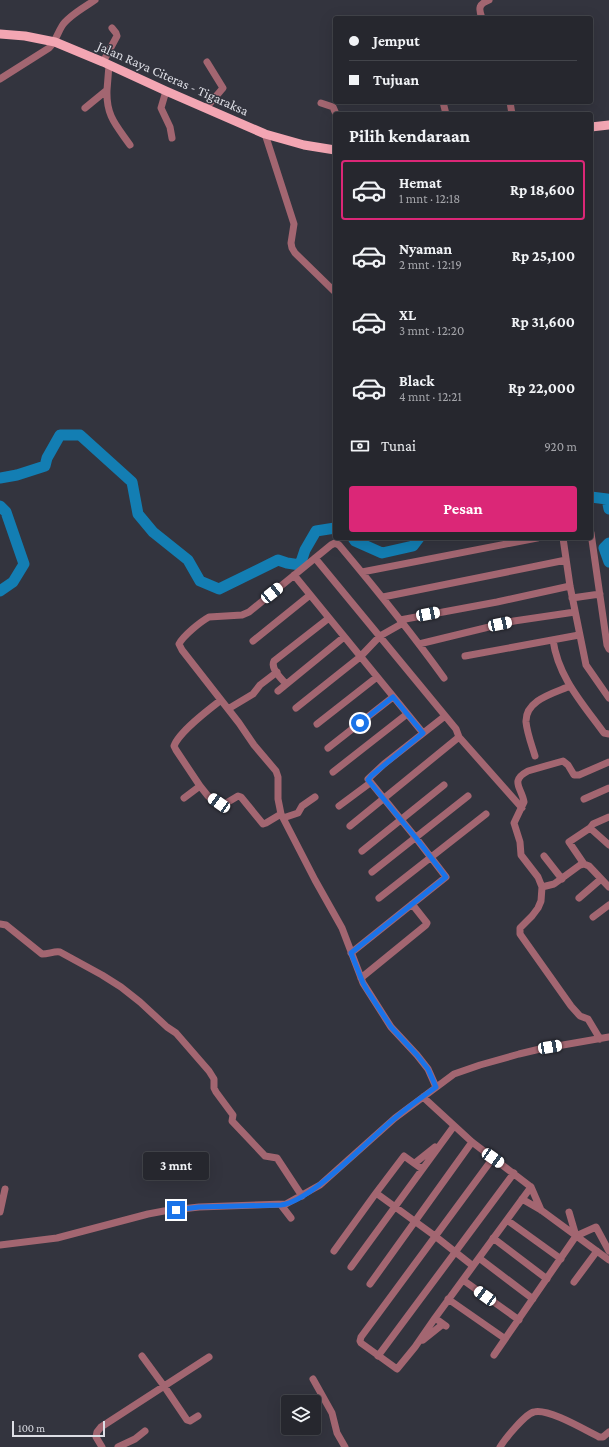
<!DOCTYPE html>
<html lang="id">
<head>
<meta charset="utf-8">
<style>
	:root { --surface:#26272e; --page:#32333a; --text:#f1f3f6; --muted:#a4a5aa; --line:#42444a; --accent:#db2777 }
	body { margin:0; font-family:"Crimson Pro",serif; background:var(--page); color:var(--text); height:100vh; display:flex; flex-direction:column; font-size:15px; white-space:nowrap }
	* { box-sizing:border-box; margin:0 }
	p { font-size:13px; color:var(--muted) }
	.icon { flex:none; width:22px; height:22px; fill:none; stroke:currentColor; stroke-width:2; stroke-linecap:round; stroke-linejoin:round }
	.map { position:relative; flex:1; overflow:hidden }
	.details { position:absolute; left:333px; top:112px; width:260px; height:428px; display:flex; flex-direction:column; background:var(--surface); border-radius:4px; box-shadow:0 4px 16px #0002,0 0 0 1px var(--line) }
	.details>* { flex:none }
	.guide { position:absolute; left:333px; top:16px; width:260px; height:88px; border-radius:4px; box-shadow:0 4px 16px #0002,0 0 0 1px var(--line); display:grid; align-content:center; height:88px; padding:0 16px; background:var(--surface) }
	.tools { position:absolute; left:281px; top:1395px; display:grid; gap:8px }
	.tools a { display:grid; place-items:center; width:40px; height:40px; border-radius:4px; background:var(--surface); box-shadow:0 4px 16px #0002,0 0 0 1px var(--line); font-size:20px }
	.scale { position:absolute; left:12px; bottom:10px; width:93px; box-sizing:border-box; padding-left:4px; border:2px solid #dddee5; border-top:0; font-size:11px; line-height:14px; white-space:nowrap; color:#dddee5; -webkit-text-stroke:3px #33343e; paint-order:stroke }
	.end { position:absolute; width:18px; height:18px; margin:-9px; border:5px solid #1a73e8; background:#fff; box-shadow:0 0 0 2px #fff }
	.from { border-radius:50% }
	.bubble { position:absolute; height:28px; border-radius:4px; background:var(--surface); box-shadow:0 4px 16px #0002,0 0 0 1px var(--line); font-size:13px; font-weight:700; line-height:28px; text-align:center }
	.car { position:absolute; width:12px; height:24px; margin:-12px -6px; border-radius:5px; box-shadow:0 0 3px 1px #0007; background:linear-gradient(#fff 24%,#345 0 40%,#fff 0 76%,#345 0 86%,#fff 0) }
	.guide b { display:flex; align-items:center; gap:14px; height:38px; font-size:15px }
	.guide b+b { border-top:1px solid var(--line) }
	.guide i { width:10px; height:10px; background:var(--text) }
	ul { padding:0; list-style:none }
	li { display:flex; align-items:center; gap:12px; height:60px; margin:0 8px 6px; padding:0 8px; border:2px solid transparent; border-radius:4px }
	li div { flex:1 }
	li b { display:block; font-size:15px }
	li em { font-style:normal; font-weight:700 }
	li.current { border-color:var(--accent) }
	li>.icon { width:36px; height:36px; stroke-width:1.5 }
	h2 { padding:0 16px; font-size:18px; line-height:48px }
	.pay { display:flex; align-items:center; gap:10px; height:44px; padding:0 16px; font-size:15px }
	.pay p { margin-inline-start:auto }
	.action { display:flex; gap:8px; margin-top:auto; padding:8px 16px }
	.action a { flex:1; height:46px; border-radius:4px; background:var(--accent); color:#fff; font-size:16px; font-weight:700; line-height:46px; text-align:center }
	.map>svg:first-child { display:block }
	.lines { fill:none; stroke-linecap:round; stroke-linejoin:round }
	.river { stroke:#137eb3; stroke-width:11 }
	.minor { stroke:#a36671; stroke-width:7 }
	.major { stroke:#f3a6b3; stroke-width:9 }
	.route { stroke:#1a73e8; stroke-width:5 }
	.labels { text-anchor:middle; stroke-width:3; stroke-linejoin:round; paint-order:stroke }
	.street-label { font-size:14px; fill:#dddee5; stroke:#33343e }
</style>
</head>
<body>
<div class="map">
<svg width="609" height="1447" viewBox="0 0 609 1447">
	<rect width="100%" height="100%" fill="#33343e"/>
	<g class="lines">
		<path class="river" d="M0 478 17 475 45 466 47 458 60 435H80L132 482 138 514 153 532 188 560 200 581 219 589 278 560 287 563 300 565 305 550 316 531 335 528
			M591 497 607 499 609 509
			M0 506 6 512 24 564 13 582 0 591
			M353 538 355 541 382 553 413 546 419 538
			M609 543 604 548 609 562"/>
		<path class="minor" d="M482 18C478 8 479 4 489 0
			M103 62 117 36 116 33 112 28
			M0 79 49 48C56 41 57 34 62 26 68 16 85 7 95 0
			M107 90C106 116 116 125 130 145
			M166 91 161 108 170 127 172 138
			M443 102 446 114
			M510 102 512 114
			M321 103 333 107 336 114
			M85 108 107 90 109 65
			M206 108 223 88 207 62
			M265 134 294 224 291 243 292 248 295 253 335 292
			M591 533 607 645 609 649
			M563 538 570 586 586 665 609 698
			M315 558 456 729 459 737 350 826
			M362 572 537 538
			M294 575 423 733
			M383 597 566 560
			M572 598 600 594
			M400 620 497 602 570 586
			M553 640C558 677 583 704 604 733L609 734
			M253 641 310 595
			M419 644 514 621 575 612
			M465 656 579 635
			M286 684C281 678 270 669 274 661L329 618
			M278 691 344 637
			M296 708 360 657 380 636 403 623
			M228 709 253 694 260 685 277 672
			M317 724 377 677
			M459 737 522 808
			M328 748 393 697
			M535 756C532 746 527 733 526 722 525 700 554 693 570 686
			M333 772 407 714
			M200 786 176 750 174 746C179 732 208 710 221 700
			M184 798 200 786 208 796 221 805H223L238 796 241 797 263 824 266 823 281 814
			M584 799 609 788
			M339 806 370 783
			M609 817 593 824 590 828 609 845
			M283 818 298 813 302 806 315 797
			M362 851 444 785
			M544 856 562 879
			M584 864 569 842 590 828
			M372 872 468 796
			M542 887 554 884 580 865 584 864 589 866 609 887
			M379 898 486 814
			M579 898 601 879
			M593 917 609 905
			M0 924 6 925 42 954C49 954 54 951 60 952L102 975 121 987 140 1002 167 1027 176 1033 209 1071 214 1079V1088L216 1092 233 1115 232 1121 265 1156 277 1158 302 1196
			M351 953 446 877 416 838 368 779 384 764 445 716
			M361 978 426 925 427 923 412 904
			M600 1039 588 1019 580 1016 571 1006 520 934V928L532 916 538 908 541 901 542 887 538 877 521 855 520 842 514 823 524 802C522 788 509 781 528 771L563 761 568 765 574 775H579L609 762
			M436 1087 428 1069 417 1055 391 1027 363 983 342 928 315 880 281 814 278 799V777L276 771 254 745 239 723 182 650 179 644C183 636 200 622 209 617L242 615 249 612 331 545 335 543 339 545C376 589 411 632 444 678
			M423 1097 472 1142 531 1187 473 1266
			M415 1163 435 1147
			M531 1187 541 1210
			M376 1193 404 1156 422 1169
			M522 1199 541 1210 609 1260
			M281 1205 291 1218
			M0 1212 5 1189
			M569 1212 576 1236 596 1227 609 1251
			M507 1220 561 1259
			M493 1238 547 1279
			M0 1245 57 1238 148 1214 164 1211 199 1207 286 1204 320 1185 395 1118 454 1074 480 1065 519 1054 540 1049 609 1037
			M334 1251 376 1193 435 1236 473 1266 435 1318
			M479 1258 533 1299
			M351 1267 454 1126
			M463 1280 519 1320
			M574 1282 597 1251
			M370 1284 472 1142
			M448 1299 504 1338
			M446 1326 435 1318 415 1347 397 1369 361 1343 360 1341 361 1337 493 1158
			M423 1340 443 1324
			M494 1355 576 1236
			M142 1356 164 1386 187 1420 190 1421 198 1416
			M378 1356 514 1173
			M313 1379 332 1413 337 1433 345 1447
			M102 1447 96 1437 97 1432 101 1427 209 1357
			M118 1447 135 1439 145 1431
			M500 1447C505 1439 525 1414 534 1412 548 1408 585 1430 599 1437H603L609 1432"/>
		<path class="major" d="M0 34 25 36 55 42 103 62 166 91 265 134 304 145 335 150
			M591 127 609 125"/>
	</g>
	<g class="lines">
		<path class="route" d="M176 1210 199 1207 281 1205C312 1201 369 1139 395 1118 408 1107 422 1097 436 1087L428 1069 417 1055 391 1027 367 990 363 983 351 953 446 877 416 838 368 780 371 776 423 733 393 697 360 723"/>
	</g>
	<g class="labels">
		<g class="street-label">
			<text transform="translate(173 78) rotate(24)" y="5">Jalan Raya Citeras - Tigaraksa</text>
		</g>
	</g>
</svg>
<div class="tools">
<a><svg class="icon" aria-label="layers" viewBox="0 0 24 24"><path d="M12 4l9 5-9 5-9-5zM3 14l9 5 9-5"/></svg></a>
</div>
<div class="scale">100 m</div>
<i class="end from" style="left:360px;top:723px"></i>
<i class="end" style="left:176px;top:1210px"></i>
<div class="bubble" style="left:143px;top:1152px;width:66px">3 mnt</div>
<i class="car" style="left:272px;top:593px;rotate:51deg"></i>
<i class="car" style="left:428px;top:614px;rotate:79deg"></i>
<i class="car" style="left:500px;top:624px;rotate:78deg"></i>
<i class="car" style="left:219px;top:803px;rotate:305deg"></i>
<i class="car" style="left:550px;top:1047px;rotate:80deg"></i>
<i class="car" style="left:493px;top:1158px;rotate:125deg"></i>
<i class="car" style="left:485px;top:1296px;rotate:306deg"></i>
<div class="guide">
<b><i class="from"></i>Jemput</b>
<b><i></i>Tujuan</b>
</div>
<section class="details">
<h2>Pilih kendaraan</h2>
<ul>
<li class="current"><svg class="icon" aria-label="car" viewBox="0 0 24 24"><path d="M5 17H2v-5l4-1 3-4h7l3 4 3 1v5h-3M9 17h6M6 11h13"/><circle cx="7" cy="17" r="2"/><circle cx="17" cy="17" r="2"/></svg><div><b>Hemat</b><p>1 mnt · 12:18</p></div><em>Rp 18,600</em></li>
<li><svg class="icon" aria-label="car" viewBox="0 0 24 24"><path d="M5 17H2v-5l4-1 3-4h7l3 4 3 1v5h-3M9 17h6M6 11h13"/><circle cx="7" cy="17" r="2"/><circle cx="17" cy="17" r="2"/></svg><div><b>Nyaman</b><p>2 mnt · 12:19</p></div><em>Rp 25,100</em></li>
<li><svg class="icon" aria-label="car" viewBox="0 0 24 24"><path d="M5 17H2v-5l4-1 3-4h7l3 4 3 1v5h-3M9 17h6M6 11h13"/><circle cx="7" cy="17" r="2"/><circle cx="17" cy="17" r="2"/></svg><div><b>XL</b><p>3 mnt · 12:20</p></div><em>Rp 31,600</em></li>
<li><svg class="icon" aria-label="car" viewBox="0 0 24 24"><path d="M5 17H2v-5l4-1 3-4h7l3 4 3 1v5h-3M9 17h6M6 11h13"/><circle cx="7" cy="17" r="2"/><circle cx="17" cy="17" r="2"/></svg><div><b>Black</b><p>4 mnt · 12:21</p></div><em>Rp 22,000</em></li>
</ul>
<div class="pay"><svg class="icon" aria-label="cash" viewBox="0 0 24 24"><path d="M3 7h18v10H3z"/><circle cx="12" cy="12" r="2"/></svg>Tunai<p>920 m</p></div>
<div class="action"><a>Pesan</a></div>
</section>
</div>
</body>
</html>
